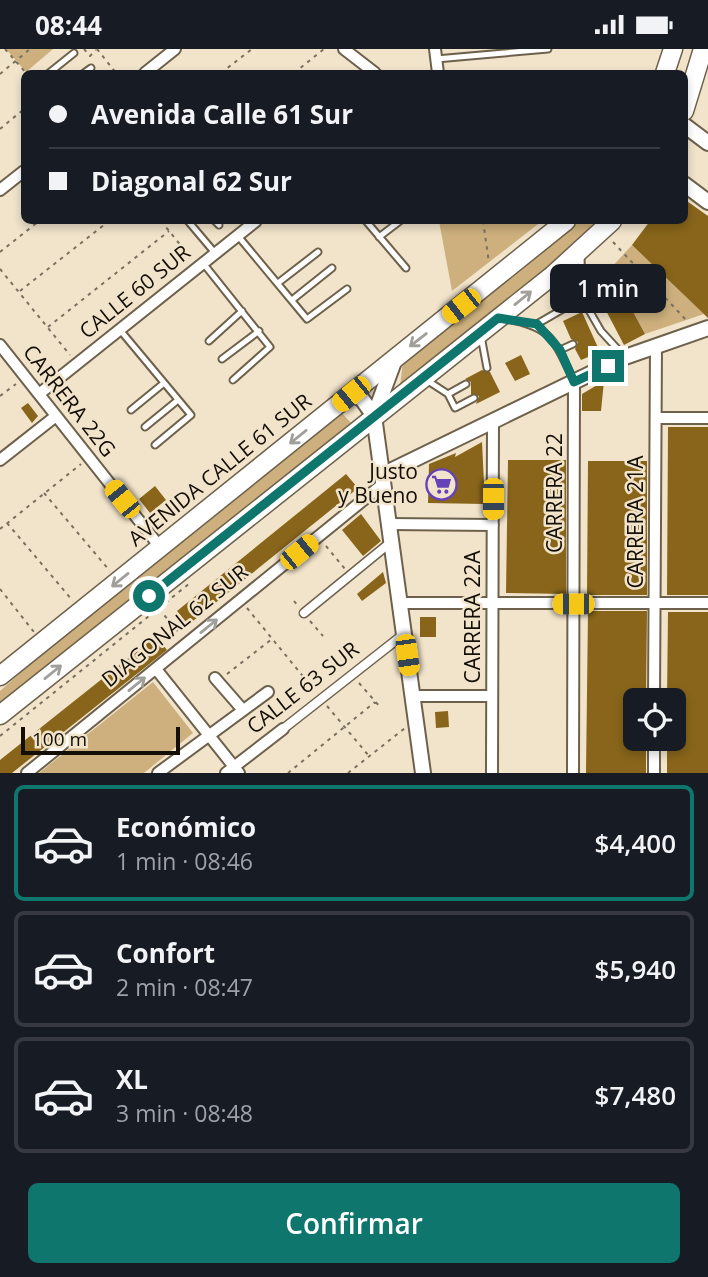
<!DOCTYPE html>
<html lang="es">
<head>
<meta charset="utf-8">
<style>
	:root { --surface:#171b24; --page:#20242c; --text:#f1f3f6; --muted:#9ea1a6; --line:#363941; --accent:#0f766e }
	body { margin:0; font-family:"Open Sans",sans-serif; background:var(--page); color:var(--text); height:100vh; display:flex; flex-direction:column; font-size:26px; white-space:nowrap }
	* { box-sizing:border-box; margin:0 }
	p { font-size:23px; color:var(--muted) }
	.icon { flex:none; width:38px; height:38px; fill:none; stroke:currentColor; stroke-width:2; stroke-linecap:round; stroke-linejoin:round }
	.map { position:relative; height:724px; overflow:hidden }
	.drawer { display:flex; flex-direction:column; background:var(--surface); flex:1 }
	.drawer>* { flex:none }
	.top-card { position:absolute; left:21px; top:21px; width:667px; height:154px; border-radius:10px; box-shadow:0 4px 10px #0003; display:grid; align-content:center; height:154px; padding:0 28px; background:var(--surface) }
	.buttons { position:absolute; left:623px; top:639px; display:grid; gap:14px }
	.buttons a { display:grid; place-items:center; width:63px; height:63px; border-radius:10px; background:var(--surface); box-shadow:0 4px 10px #0003; font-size:35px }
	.scale { position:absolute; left:21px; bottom:18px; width:159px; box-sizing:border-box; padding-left:7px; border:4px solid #130e06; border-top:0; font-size:19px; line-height:24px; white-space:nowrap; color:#130e06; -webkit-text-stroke:5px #f2e4cb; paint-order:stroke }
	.end { position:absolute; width:32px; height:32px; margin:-16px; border:9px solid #0f766e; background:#fff; box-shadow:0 0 0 4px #fff }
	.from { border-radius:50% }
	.bubble { position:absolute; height:49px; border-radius:10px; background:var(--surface); box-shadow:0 4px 10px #0003; font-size:23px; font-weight:600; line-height:49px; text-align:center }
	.car { position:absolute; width:21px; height:42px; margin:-21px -10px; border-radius:9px; box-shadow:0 0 5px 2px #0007; background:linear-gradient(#f5c518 24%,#345 0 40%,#f5c518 0 76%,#345 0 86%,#f5c518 0) }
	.top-card b { display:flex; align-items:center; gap:24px; height:66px; font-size:26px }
	.top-card b+b { border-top:2px solid var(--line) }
	.top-card i { width:18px; height:18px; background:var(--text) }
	ul { padding:12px 0 0; list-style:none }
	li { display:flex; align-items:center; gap:21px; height:116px; margin:0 14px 10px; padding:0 14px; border:4px solid var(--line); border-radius:10px }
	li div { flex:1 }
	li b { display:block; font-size:26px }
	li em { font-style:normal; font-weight:600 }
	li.on { border-color:var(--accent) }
	li>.icon { width:63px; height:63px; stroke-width:1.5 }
	.action { display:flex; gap:14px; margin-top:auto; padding:14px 28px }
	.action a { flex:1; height:80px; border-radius:10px; background:var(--accent); color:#fff; font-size:28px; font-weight:600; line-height:80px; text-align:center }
	.status { display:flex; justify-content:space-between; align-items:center; height:49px; padding:0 35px; background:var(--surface); direction:ltr }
	.status svg { height:19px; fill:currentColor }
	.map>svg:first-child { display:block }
	.green { fill:#cdb07d }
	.building { fill:#88651a }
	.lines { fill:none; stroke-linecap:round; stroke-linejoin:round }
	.service-casing { stroke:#6d614c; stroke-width:9 }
	.pedestrian-casing { stroke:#6d614c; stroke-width:11 }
	.minor-casing { stroke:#6d614c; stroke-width:14 }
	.tertiary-casing { stroke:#6d614c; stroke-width:18 }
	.primary-casing { stroke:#6d614c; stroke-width:21 }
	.path { stroke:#797060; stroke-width:2; stroke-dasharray:3.5 5; stroke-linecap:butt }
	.service { stroke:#fff; stroke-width:5 }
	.pedestrian { stroke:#fff; stroke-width:8 }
	.minor { stroke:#fff; stroke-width:10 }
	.tertiary { stroke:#fff; stroke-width:14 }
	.primary { stroke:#fff; stroke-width:18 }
	.oneway { stroke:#a19f9b }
	.route { stroke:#0f766e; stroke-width:9 }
	.labels { text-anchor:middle; stroke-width:5; stroke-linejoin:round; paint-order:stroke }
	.street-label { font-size:21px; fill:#130e06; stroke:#f2e4cb }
	.poi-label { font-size:21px; fill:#130e06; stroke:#f2e4cb; text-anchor:end }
</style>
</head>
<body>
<div class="status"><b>08:44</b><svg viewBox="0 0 49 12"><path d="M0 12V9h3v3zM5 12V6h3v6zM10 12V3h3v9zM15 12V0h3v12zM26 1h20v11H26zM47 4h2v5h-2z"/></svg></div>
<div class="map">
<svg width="708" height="724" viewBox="0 0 708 724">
	<rect width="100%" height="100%" fill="#f2e4cb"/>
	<path class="green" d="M6 0H53L26 23Z
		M439 172H542L452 242Z
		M576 172H599L511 250 400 337 403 312Z
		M632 196 704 265 645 285 610 220Z
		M341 363 351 374 0 658V642L71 579Z
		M153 633 193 684 144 724H39Z"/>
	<path class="building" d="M684 150 708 167V269L632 196 650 172H684Z
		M610 220 645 285 624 296 590 231Z
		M582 263 600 303 581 311 575 300 578 293 571 290 563 272Z
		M521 306 530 325 515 332 505 314Z
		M482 321 490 323 500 343 476 355 479 347 471 345V333L465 330Z
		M604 332 601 362H582V345Z
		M28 354 38 367 32 374 21 359Z
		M668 378H708V546H667Z
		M482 393 485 455 428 454 429 415 456 404 455 408Z
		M508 411H566V545L506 544Z
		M588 412H647V546H587Z
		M346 425 358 439 188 576 177 562Z
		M155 437 166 451 150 464 139 450Z
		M361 465 381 492 363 507 342 481Z
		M383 523 386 534 362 552 357 545Z
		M588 562H647L646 651H635V690H646V724H586Z
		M668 563H708V724H667V690H674V651H667Z
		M420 568H436V588H420Z
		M156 587 167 601 12 724H0V711Z
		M448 662 449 678 436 679 435 663Z"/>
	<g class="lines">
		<defs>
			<path id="service" d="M436 10 548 0
				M49 24 74 4
				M84 24 91 19
				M188 172 215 204
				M215 172 219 176
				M366 172 406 219
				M238 187 307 270 347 240
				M379 188 400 172
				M581 207 582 249 601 282 623 306
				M203 214 270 298 233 331
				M278 234 318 203
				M292 251 332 219
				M505 270C550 277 554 290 573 330
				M537 275 582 249
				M120 281 191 366 155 396
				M481 287 487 319
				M209 292 242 262
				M560 301 573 295
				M222 310 259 282
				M428 332 448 345
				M466 335 448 345 455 359 474 349
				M131 361 164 334
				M145 378 178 351"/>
			<path id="pedestrian" d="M304 564 391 493
				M283 680 404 585"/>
			<path id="minor" d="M344 0 375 24
				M435 0 438 24
				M145 24 175 0
				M0 141 24 122
				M0 296 160 498
				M39 345 256 172
				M656 369H708
				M0 411 56 367
				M389 475 493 476
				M399 554H708
				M156 620 239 724
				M215 629 242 660
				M412 647H492
				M654 651 656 296
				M27 724 383 435
				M158 724 268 643
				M226 724 283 680
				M492 724 493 371
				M573 724 574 333
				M654 724V690"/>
			<path id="tertiary" d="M684 76 708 94
				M684 135 708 153
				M351 345 362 350 374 367 423 724
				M374 367 395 310
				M382 426 625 308 708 279"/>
			<path id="primary" d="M665 24 673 0
				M684 62 703 0
				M0 627 566 172
				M0 666 553 226 612 172"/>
		</defs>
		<use href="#service" class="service-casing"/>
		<use href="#pedestrian" class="pedestrian-casing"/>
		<use href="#minor" class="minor-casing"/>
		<use href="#tertiary" class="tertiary-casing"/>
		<use href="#primary" class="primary-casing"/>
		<path class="path" d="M5 0 26 24
			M84 0 90 7 96 1
			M97 0 116 24
			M221 24 252 0
			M294 24 324 0
			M0 25 30 0
			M0 80 24 60
			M161 172 191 209
			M483 172 489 214
			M613 193 688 273
			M0 203 39 172
			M0 220 70 306
			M20 242 109 172
			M48 278 169 182
			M0 347 16 335
			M44 444 110 522
			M7 474 73 552
			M0 480 81 415
			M326 497 345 520
			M0 540 34 583
			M294 552 298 557
			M247 559 315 642
			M159 560 180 585
			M310 572 323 587
			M227 625 272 590
			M359 634 381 659
			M327 657 369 707
			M0 687 190 534
			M288 724 375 653
			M348 724 405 679"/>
		<use href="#service" class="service"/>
		<use href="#pedestrian" class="pedestrian"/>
		<use href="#minor" class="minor"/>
		<use href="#tertiary" class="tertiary"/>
		<use href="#primary" class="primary"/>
	</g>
	<defs><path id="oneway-shaft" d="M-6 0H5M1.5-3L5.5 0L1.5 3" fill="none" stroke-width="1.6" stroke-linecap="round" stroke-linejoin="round" transform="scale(1.75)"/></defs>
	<g class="oneway">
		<use href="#oneway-shaft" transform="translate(523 249) rotate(-39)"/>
		<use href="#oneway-shaft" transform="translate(418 291) rotate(142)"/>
		<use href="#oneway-shaft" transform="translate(298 388) rotate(141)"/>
		<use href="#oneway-shaft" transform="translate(120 531) rotate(141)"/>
		<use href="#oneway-shaft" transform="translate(209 577) rotate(-39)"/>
		<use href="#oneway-shaft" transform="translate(53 623) rotate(-39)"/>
		<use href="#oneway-shaft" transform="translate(137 635) rotate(-39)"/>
	</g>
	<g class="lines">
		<path class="route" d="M149 547 498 269 537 275 560 301 574 333 608 317"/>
	</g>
	<defs>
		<symbol id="supermarket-ring" viewBox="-11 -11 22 22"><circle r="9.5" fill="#f2e4cb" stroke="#6542ba" stroke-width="1.5"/><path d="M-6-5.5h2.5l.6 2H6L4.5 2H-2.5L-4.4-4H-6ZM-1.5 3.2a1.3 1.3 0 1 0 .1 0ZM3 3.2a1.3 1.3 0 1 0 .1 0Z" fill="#6542ba"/></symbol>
	</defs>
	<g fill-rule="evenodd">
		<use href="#supermarket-ring" x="424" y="418" width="35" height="35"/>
	</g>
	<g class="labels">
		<g class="street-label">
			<text transform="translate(135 243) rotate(-39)" y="7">CALLE 60 SUR</text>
			<text transform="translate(69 352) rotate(52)" y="7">CARRERA 22G</text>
			<text transform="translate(220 421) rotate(-39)" y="7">AVENIDA CALLE 61 SUR</text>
			<text transform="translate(555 444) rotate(-90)" y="7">CARRERA 22</text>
			<text transform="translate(636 473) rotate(-90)" y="7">CARRERA 21A</text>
			<text transform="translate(473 568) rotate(-90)" y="7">CARRERA 22A</text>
			<text transform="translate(175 577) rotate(-39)" y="7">DIAGONAL 62 SUR</text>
			<text transform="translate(303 639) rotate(-38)" y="7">CALLE 63 SUR</text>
		</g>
		<g class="poi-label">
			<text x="418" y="430">Justo<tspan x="418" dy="24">y Bueno</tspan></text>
		</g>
	</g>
</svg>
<div class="buttons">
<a><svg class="icon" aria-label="locate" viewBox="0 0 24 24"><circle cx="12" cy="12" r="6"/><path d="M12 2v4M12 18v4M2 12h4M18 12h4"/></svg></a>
</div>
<div class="scale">100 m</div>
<i class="end from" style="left:149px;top:547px"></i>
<i class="end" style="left:608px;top:317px"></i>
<div class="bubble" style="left:550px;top:215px;width:116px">1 min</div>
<i class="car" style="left:461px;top:257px;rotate:232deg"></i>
<i class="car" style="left:351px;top:345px;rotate:231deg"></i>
<i class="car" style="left:122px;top:450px;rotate:321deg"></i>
<i class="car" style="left:493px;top:450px;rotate:180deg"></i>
<i class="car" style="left:299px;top:503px;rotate:51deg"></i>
<i class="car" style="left:573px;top:555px;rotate:270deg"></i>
<i class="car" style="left:407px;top:606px;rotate:172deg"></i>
<div class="top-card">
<b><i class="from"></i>Avenida Calle 61 Sur</b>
<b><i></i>Diagonal 62 Sur</b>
</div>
</div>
<section class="drawer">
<ul>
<li class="on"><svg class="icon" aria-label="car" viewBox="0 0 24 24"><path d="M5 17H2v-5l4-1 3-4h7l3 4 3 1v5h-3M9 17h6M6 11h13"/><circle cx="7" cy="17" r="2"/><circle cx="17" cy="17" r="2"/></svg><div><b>Económico</b><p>1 min · 08:46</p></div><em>$4,400</em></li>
<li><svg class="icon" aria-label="car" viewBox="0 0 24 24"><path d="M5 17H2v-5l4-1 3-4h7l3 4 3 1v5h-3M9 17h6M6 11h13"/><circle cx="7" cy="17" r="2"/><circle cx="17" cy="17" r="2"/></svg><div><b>Confort</b><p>2 min · 08:47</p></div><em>$5,940</em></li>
<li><svg class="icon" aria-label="car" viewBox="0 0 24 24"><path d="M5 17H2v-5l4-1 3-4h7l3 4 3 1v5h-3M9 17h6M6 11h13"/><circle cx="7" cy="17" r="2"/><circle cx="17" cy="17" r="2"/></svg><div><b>XL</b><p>3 min · 08:48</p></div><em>$7,480</em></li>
</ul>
<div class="action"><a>Confirmar</a></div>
</section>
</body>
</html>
